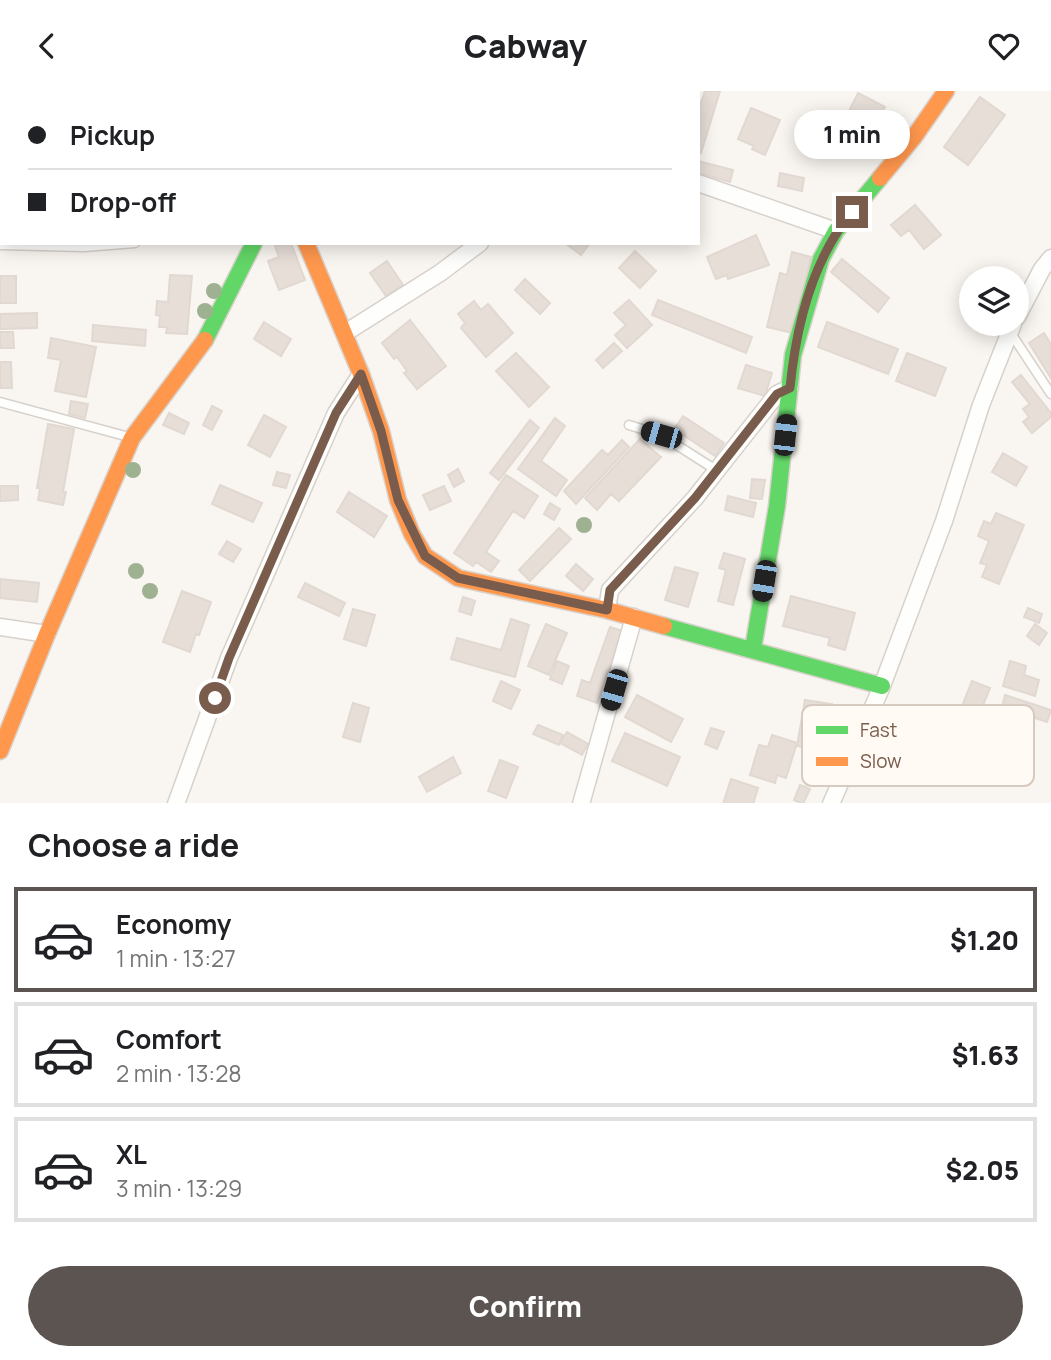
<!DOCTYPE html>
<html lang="en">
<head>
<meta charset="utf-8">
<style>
	:root { --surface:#fff; --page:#f2f2f2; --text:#202124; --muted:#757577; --line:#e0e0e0; --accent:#5c5450 }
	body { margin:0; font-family:Manrope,sans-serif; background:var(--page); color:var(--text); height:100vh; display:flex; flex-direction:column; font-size:26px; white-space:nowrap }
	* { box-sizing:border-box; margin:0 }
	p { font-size:23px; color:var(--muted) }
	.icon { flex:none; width:38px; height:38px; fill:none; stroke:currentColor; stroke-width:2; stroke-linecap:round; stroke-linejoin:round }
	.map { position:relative; height:712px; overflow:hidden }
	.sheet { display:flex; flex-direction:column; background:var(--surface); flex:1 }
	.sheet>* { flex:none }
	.hud { position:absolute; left:0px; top:0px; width:700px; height:154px; box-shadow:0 4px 18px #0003; display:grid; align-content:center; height:154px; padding:0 28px; background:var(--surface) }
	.controls { position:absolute; left:959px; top:175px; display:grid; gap:14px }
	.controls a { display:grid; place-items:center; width:70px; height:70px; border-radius:50%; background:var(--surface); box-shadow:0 4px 18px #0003; font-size:35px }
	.end { position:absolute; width:32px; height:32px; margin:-16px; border:9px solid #7a5c4d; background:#fff; box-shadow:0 0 0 4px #fff }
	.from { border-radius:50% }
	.bubble { position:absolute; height:49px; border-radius:24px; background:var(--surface); box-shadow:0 4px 18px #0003; font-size:23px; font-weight:800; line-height:49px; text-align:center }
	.car { position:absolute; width:21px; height:42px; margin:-21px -10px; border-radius:9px; box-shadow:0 0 5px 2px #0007; background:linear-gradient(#222 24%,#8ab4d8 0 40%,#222 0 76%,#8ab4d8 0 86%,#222 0) }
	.hud b { display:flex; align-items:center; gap:24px; height:66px; font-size:26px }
	.hud b+b { border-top:2px solid var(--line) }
	.hud i { width:18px; height:18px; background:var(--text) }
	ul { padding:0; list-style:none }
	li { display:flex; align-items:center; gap:21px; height:105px; margin:0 14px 10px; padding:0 14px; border:4px solid var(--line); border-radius:0px }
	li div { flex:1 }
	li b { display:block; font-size:26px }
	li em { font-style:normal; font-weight:800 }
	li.selected { border-color:var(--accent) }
	li>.icon { width:63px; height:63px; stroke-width:1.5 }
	h2 { padding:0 28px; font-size:32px; line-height:84px }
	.primary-button { display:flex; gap:14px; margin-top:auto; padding:14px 28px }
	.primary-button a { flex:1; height:80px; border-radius:42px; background:var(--accent); color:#fff; font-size:28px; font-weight:800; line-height:80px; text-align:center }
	header { display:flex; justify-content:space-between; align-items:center; height:91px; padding:0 28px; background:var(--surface); font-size:32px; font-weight:800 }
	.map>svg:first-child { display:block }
	.building { fill:#e6ded7; stroke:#e2d8d2; stroke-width:2 }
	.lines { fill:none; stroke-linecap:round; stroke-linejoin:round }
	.lane-casing { stroke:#d7d1cb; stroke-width:11 }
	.street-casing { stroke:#d7d1cb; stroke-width:19 }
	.fast-casing { stroke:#d9d2cb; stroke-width:19 }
	.slow-casing { stroke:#d9d2cb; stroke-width:19 }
	.lane { stroke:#fefefd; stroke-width:8 }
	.street { stroke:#fefefd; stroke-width:16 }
	.fast { stroke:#63d668; stroke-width:16 }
	.slow { stroke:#ff974d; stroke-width:16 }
	.tree { fill:#9eb190 }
	.route { stroke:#7a5c4d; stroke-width:9 }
	.key { fill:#fffaf3; stroke:#d7cbc1; stroke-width:2 }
	.key-label { font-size:19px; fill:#7a5c4d }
</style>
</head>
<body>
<header><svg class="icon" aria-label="back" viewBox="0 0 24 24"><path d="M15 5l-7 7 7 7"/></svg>Cabway<svg class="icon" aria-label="heart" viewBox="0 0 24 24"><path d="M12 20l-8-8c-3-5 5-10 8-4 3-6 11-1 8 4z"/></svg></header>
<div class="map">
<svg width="1051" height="713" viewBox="0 0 1051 713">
	<rect width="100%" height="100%" fill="#f9f5f0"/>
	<path class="building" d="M705 0H720L701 62 698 61V21Z
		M858 2 885 16 876 34 890 41 882 57 848 40 858 22 850 18Z
		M980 6 1005 24 968 74 944 56Z
		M751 17 780 29 765 64 752 58 754 55 738 48Z
		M698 70 733 79 730 91 698 82Z
		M780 82 804 87 802 100 778 95Z
		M915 114 941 144 924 158 909 139 901 145 891 134Z
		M756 144 769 174 728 188 727 184 716 188 707 166Z
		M283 152H291L305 189 279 199 268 170 279 166 275 155Z
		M565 152H590L581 164Z
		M635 160 656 180 640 197 619 177Z
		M792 161 811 166 793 242 767 236 780 182 787 184Z
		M842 168 889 207 878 221 831 181Z
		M387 170 403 194 386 205 370 182Z
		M170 184 192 185 187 243 166 242 167 236H159L160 225 156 224 157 210 168 211Z
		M0 185H16V212H0Z
		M525 188 550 212 540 223 515 199Z
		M629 209 652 234 627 257 615 244 626 234 614 222Z
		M658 209 752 246 746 262 652 224Z
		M474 210 481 219 488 213 513 242 486 266 461 237 465 232 458 223Z
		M37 222V237L0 238V223Z
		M410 229 446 275 417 298 404 282 407 280 397 266 394 268 382 252Z
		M264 231 291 248 281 265 254 248Z
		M827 231 898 258 888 283 818 256Z
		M93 234 146 239 145 255 92 250Z
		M0 241H13L14 257H0Z
		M1044 242 1051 253V287L1029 252Z
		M51 247 96 256 86 306 55 300 61 269 48 267Z
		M614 252 622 260 603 277 596 269Z
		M516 262 549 296 529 316 496 280Z
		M907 262 946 277 935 305 896 290Z
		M0 271H11L12 297H0Z
		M746 274 772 282 765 305 738 297Z
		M1021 284 1051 322V326L1032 342 1023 331 1029 326 1023 318 1030 313 1012 291Z
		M71 310 88 313 85 327 69 323Z
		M212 315 222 320 212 339 203 334Z
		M169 322 189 332 184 343 163 334Z
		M264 324 286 336 270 366 248 354Z
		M683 325 724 352 715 365 674 338Z
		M555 327 565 335 541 370 567 389 556 405 518 378Z
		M530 329 539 337 499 389 490 382Z
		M48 333 74 338 63 401H66L63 414 38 409 40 397H37Z
		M640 348 661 366 619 410 611 403 597 419 585 407Z
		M622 349 629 356 576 413 564 400 602 359 608 364Z
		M1003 362 1027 376 1016 395 992 381Z
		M458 378 464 390 454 396 448 384Z
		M277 381 290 384 286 397 273 394Z
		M506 384 538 405 524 427 513 420 486 461 499 470 491 481 476 471 473 475 454 462Z
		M752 388 765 389 762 408 750 407Z
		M220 394 262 412 253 431 212 413Z
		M0 395H18V409L0 410Z
		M444 395 451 410 430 419 423 404Z
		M349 401 387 425 374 446 337 421Z
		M728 405 756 412 753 426 725 419Z
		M550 412 560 418 554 429 544 423Z
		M996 422 1024 434 999 493 982 486 987 474 980 472 989 450 978 445 984 430 991 433Z
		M559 437 571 448 530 490 519 479Z
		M227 450 241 458 233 471 219 463Z
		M724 462 745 468 733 514 718 510 726 479 719 477Z
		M576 473 593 488 583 500 566 485Z
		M675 476 698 482 688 516 665 509Z
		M0 488 39 492 37 511 0 507Z
		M305 492 345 512 339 525 298 506Z
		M182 500 211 511 199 544 196 543 190 561 163 551Z
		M791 505 855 522 845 559 828 554 830 547 783 535Z
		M463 506 475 510 471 524 459 520Z
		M1028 517 1042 523 1039 532 1024 526Z
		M353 518 375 524 366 555 344 548Z
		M511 528 529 534 515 586 451 568 457 547 501 559Z
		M546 533 567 542 549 584 528 575Z
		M1035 533 1047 542 1039 554 1027 545Z
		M610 536 622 540 597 612 577 605 582 589 590 592Z
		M557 570 569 575 562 593 550 588Z
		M1010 570 1026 575 1024 584 1039 589 1035 605 1003 595Z
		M501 590 520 599 511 618 493 610Z
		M972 590 990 597 970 647 952 640Z
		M637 604 683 628 671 651 625 626Z
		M1005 604 1051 619 1047 631 1002 616Z
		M805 609 832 613 824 660 797 655Z
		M353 612 369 617 360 651 343 646Z
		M538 634 563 644 559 654 533 643Z
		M711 637 724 641 717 658 705 653Z
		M567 641 588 653 582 664 560 652Z
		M625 642 680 666 667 695 612 670Z
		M772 644 797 652 786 687 777 684 775 692 750 684 759 654 768 656Z
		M453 666 461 682 427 701 419 686Z
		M500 669 518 676 506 707 488 700Z
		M731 688 758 697 753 713H723Z
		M800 694 810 698 803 713 794 709Z"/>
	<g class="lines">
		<defs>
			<path id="lane" d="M0 154 84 156 135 152
				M1010 241 1051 303
				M0 311 129 346
				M629 334 661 344 716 379"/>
			<path id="street" d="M190 0 192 2
				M434 0 440 2
				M356 2 358 0
				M698 92 836 140
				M1017 226 1042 178 1051 167
				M345 242 440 182 480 152
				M607 519 610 499 695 407 777 303 790 297
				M0 536 47 543
				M176 713 229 567 336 322 361 283
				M581 713 634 526
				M831 713 882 595 944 430 981 314 1013 233"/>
			<path id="fast" d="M205 249 254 152
				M664 535 882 595
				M753 558 777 415 793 264 821 168 836 140 880 87"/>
			<path id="slow" d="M880 87 914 46 946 0
				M306 152 361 283 381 340 398 409 412 443 425 465 458 487 607 519 664 535
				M0 660 47 543 132 347 205 249"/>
		</defs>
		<use href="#lane" class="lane-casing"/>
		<use href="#street" class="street-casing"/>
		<use href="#fast" class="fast-casing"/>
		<use href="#slow" class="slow-casing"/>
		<use href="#lane" class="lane"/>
		<use href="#street" class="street"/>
		<use href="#fast" class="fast"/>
		<use href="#slow" class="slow"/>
	</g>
	<g class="tree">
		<circle cx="214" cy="200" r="8"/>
		<circle cx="205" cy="220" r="8"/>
		<circle cx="133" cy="379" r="8"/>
		<circle cx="584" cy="434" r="8"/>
		<circle cx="136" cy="480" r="8"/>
		<circle cx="150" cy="500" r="8"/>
	</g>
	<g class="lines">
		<path class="route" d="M215 607 229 567 336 322 361 283 381 340 398 409 425 465 458 487 607 519 610 499 695 407 777 303 790 297C796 236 812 169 852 121"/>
	</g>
	<rect x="802" y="614" width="232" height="81" rx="10" class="key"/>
	<rect x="816" y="635" width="32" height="8" fill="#63d668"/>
	<rect x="816" y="666" width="32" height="9" fill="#ff974d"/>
	<g class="key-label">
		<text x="860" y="646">Fast</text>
		<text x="860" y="677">Slow</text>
	</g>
</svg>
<div class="controls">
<a><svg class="icon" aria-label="layers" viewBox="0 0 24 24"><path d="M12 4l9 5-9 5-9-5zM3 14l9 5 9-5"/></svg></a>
</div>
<i class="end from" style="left:215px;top:607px"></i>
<i class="end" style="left:852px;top:121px"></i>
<div class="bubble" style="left:794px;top:19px;width:116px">1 min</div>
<i class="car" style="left:661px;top:344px;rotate:286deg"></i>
<i class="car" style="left:785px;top:344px;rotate:6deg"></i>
<i class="car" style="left:764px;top:490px;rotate:189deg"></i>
<i class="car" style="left:614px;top:599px;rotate:196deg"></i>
<div class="hud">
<b><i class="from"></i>Pickup</b>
<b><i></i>Drop-off</b>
</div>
</div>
<section class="sheet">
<h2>Choose a ride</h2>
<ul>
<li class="selected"><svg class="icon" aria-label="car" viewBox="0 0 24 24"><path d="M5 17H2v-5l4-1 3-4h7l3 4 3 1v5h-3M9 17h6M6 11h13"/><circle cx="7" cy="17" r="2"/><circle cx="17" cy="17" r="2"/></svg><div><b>Economy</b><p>1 min · 13:27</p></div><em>$1.20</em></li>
<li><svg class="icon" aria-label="car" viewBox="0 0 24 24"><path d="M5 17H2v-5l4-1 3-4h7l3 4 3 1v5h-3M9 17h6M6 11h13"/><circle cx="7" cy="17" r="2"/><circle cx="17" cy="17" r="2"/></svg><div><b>Comfort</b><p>2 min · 13:28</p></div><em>$1.63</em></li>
<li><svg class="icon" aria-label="car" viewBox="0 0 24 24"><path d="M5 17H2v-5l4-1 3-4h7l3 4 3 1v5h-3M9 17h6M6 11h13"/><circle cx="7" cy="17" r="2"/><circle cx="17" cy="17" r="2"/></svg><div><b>XL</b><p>3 min · 13:29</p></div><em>$2.05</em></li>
</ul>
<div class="primary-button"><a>Confirm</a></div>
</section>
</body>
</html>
